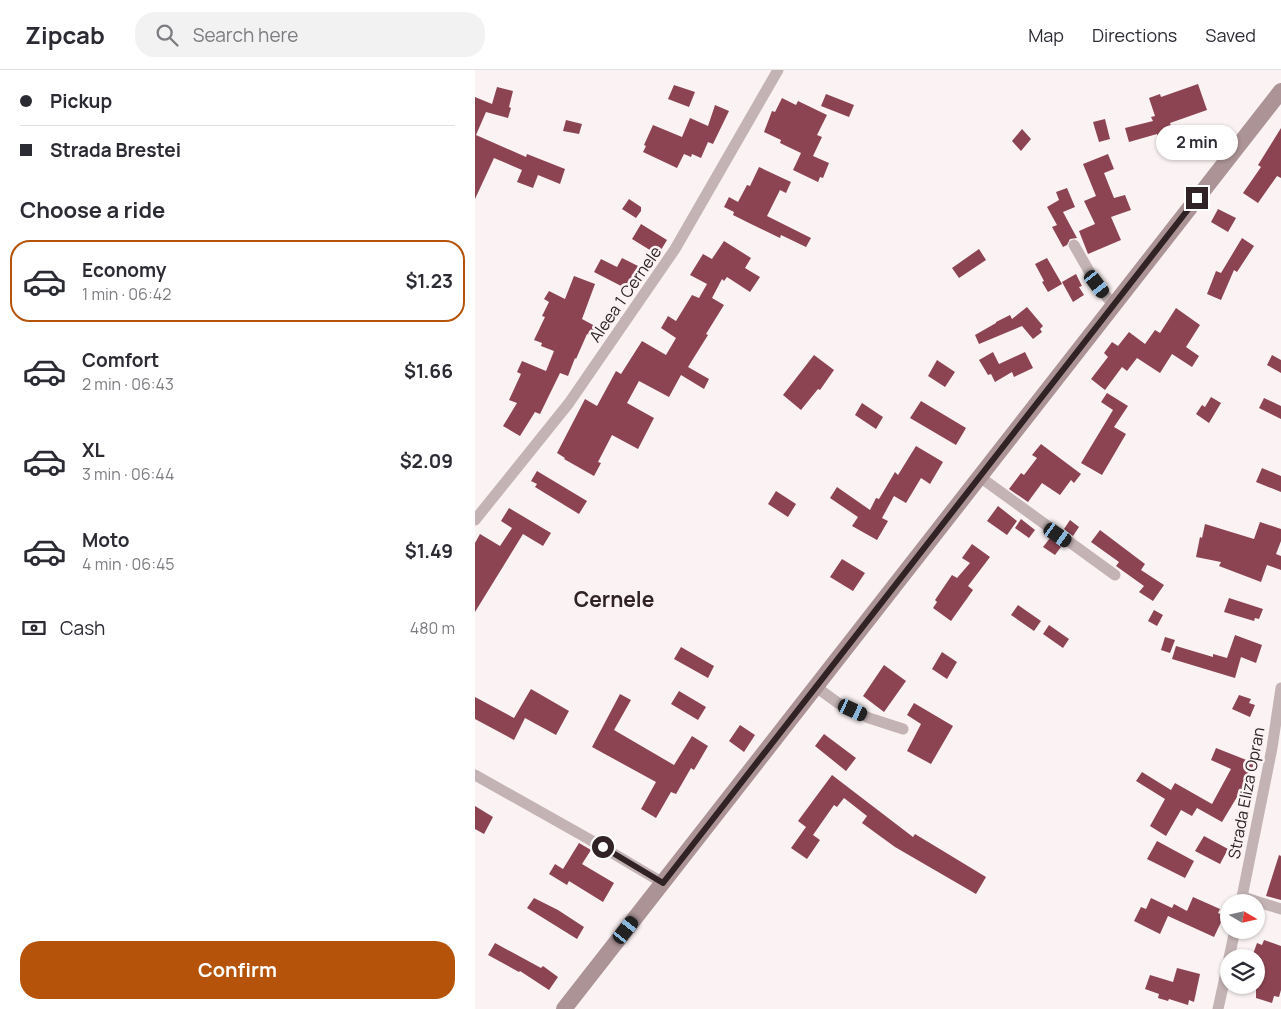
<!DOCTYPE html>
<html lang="en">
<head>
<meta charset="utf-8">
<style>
	:root { --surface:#fff; --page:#f2f2f3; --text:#2b2b33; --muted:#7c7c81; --line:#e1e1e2; --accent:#b45309 }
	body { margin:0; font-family:Manrope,sans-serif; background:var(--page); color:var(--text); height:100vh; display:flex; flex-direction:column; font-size:19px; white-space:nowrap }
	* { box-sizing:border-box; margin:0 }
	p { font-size:16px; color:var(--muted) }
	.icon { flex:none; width:28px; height:28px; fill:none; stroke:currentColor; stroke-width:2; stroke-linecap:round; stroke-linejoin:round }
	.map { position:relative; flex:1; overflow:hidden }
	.side { display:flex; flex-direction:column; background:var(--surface); width:475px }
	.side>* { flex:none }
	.guide { display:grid; align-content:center; height:110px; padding:0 20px; background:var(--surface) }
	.needle { width:32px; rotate:99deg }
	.buttons { position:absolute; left:745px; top:824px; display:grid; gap:10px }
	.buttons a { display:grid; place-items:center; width:45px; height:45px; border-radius:50%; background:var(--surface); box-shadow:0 1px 4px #0004; font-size:25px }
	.end { position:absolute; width:22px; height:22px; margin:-11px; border:6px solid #312325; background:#fff; box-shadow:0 0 0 2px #fff }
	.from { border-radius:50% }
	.bubble { position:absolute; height:35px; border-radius:18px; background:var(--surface); box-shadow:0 1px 4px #0004; font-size:16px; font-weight:700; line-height:35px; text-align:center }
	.car { position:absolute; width:15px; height:30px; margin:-15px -8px; border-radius:6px; box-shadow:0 0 4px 1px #0007; background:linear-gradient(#222 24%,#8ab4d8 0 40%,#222 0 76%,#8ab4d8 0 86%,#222 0) }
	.guide b { display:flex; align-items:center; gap:18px; height:48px; font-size:19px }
	.guide b+b { border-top:1px solid var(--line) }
	.guide i { width:12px; height:12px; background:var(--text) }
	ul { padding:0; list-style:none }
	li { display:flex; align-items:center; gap:15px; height:82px; margin:0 10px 8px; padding:0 10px; border:2px solid transparent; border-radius:20px }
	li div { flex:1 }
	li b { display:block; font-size:19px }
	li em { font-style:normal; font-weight:700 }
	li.active { border-color:var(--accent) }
	li>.icon { width:45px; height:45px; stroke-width:1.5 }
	h2 { padding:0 20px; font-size:22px; line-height:60px }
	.pay { display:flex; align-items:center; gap:12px; height:55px; padding:0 20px; font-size:19px }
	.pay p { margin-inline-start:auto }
	.primary-button { display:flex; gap:10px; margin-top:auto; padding:10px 20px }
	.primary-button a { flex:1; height:58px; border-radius:20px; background:var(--accent); color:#fff; font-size:20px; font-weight:700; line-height:58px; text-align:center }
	header { display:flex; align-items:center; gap:30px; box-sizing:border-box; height:70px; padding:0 25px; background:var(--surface); border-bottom:1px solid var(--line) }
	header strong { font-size:24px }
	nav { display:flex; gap:28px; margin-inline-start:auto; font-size:18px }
	.search { width:350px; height:45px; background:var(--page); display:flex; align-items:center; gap:12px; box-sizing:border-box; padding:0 18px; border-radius:20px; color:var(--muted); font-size:19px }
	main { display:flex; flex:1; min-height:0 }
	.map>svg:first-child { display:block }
	.building { fill:#8c4452 }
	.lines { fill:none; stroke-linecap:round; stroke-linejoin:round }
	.minor { stroke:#c4b3b5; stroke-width:11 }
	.secondary { stroke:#ab9396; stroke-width:16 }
	.route { stroke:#312325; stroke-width:6 }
	.labels { text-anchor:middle; stroke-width:5; stroke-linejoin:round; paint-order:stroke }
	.street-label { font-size:16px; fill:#312325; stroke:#faf2f3 }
	.district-label { font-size:21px; font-weight:bold; fill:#312325; stroke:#faf2f3 }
</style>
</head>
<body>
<header>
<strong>Zipcab</strong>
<div class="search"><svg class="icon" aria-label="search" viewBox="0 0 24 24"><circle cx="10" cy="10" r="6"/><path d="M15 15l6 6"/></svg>Search here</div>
<nav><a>Map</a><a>Directions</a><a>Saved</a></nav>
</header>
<main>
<section class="side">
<div class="guide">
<b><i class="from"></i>Pickup</b>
<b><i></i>Strada Brestei</b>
</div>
<h2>Choose a ride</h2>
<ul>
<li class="active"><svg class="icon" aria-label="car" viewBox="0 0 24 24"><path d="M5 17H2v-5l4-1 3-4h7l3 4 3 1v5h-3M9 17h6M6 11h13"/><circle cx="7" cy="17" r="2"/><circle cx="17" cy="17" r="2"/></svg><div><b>Economy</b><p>1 min · 06:42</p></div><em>$1.23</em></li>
<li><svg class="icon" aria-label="car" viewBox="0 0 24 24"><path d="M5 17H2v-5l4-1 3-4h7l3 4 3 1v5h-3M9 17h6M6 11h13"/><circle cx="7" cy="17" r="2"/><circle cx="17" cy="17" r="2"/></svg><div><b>Comfort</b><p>2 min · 06:43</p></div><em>$1.66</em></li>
<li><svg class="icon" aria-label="car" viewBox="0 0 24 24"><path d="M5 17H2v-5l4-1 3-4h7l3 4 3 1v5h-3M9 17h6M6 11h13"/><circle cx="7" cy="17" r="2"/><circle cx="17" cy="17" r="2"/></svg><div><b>XL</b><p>3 min · 06:44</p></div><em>$2.09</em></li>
<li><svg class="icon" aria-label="car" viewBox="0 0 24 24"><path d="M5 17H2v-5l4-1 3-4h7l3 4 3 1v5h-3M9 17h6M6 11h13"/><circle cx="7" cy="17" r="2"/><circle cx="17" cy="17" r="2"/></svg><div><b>Moto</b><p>4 min · 06:45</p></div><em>$1.49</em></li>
</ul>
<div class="pay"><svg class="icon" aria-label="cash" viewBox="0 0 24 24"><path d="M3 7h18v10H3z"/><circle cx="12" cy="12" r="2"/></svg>Cash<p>480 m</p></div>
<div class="primary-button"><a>Confirm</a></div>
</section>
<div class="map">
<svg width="806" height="939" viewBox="0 0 806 939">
	<rect width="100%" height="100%" fill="#faf2f3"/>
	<path class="building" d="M723 14 732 40 695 53 699 65 685 70 682 64 654 72 650 58 678 51 676 47 680 46 674 28 685 24 686 27Z
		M199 15 220 22 214 37 193 29Z
		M22 17 38 21 34 37 36 38 33 48 11 42 1 65 51 87 52 84 90 99 85 114 63 105 58 118 42 112 47 100 19 88 0 129V27L17 34Z
		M351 24 379 35 374 47 346 36Z
		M307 28 321 35 323 31 352 45 342 65 347 67 338 86 354 93 348 108 345 107 343 112 318 100 326 83 305 73 306 70 289 62 297 41 300 42Z
		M240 35 254 41 238 74 233 72 226 88 217 84 216 87 209 84 202 98 168 82 171 76 169 75 178 55 207 67 215 48 233 56Z
		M630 49 635 69 624 72 618 52Z
		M91 50 107 54 104 64 88 61Z
		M806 58V108L802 106 783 133 768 123 786 97 783 95Z
		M547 59 556 69 546 81 537 71Z
		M633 84 639 99 629 103 639 128 650 125 656 140 636 147 646 170 613 184 604 161 620 154 609 131 621 126 608 94Z
		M284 97 316 112 311 123 305 120 292 146 336 168 331 177 306 165 305 168 276 154 258 145 259 142 249 137 254 127 263 132 272 115 275 116Z
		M592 118 600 137 588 142 602 168 595 169 592 175 588 177 577 157 582 155 572 137 584 130 581 122Z
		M154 129 166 137V141L161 148 147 139Z
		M743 139 761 148 753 162 736 152Z
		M166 154 192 170 183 185 157 169Z
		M767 168 779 176 762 202 759 200 746 230 732 224 741 201 746 203Z
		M249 171 276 188 270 198 285 207 275 222 252 207 249 211 247 209 237 228 249 235 231 264 233 265 213 297 234 309 229 319 206 305 194 327 164 311 152 333 179 348 163 379 137 365 123 392 126 393 119 406 89 389 90 388 82 383 110 329 122 336 141 301 146 304 167 271 191 285 201 268 186 258 193 246 201 251 217 225 224 228 232 214 215 205 228 184 237 189Z
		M504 179 511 190 484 208 477 198Z
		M147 188 163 196 152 219 119 202 126 189 142 197Z
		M572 188 587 214 573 222 567 212 569 211 560 194Z
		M601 204 607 216 604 217 609 225 598 232 587 212Z
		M99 206 120 214 107 249 120 256 116 265 112 264 101 289 100 288 93 306 85 303 65 344 60 342 45 366 28 356 42 333 34 330 46 304 42 302 47 291 71 301 79 281 66 276 67 273 59 270 70 247 67 246 74 232 69 229 74 221 90 229Z
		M552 237 568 256 565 259 567 262 558 269 547 256 504 274 500 265 521 253V252L535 245 537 249Z
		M701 238 725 255 711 277 724 286 717 297 697 284 685 303 662 288 652 301 647 297 630 320 616 309 633 287 629 283 637 272 643 276 654 262 670 274 680 260 685 263Z
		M518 282 524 294 550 282 558 298 539 307 537 302 520 312 516 304 513 305 504 290Z
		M339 285 359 300 345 320 343 319 326 340 308 325Z
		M797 285 806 290V303L792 295Z
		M462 290 480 302 470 317 453 306Z
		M632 323 653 336 639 357 651 364 627 405 606 393 638 340 626 332Z
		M736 327 746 333 734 353 721 344 727 335 730 337Z
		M789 328 806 336V349L784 338Z
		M446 331 491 358 481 375 435 348Z
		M387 333 408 347 401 359 380 345Z
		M566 374 606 404 599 413 596 410 585 425 567 413 553 432 534 419 546 403 549 405 562 388 557 385Z
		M441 376 468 392 455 414 446 408 431 433 419 426 407 448 413 451 402 470 377 456 383 447 355 428 362 417 395 440 401 428 404 429 420 402 423 405Z
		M787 398 806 406V422L781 412Z
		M62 401 112 431 104 444 60 417 62 414 56 411Z
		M301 421 321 434 313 447 293 434Z
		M523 436 542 451 532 465 512 451Z
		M34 438 76 463 68 476 48 464 0 542V473L5 464 25 476 37 458 26 451Z
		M546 449 560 460 554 468 540 458Z
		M595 450 604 457 598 466 589 459Z
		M785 452 806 459V471L801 484 806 486V500L792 495 786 512 744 496 746 492 721 487 725 467 727 468 730 454 779 469Z
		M625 460 670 494 666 500 689 515 678 531 664 522 669 516 641 496 644 492 616 472Z
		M575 468 586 477 580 485 568 477Z
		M497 474 515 487 493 516 498 520 476 551 458 538 462 532 460 530 477 505 482 508 495 493 487 488Z
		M367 489 390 503 378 521 355 507Z
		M754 528 788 539 784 549 780 548 779 551 749 542Z
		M543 535 566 551 559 561 536 545Z
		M679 540 688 545 682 556 673 551Z
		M574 555 594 569 588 578 568 564Z
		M760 565 787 575 781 593 766 587 760 608 697 589 701 576 738 587V584L752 588Z
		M690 567 700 570 695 583 686 580Z
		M206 577 239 596 233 608 199 589Z
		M467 582 482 592 472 609 457 599Z
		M409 595 431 611 409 642 388 626Z
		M56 619 94 641 81 665 50 648 39 670 0 649V627L39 648Z
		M204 621 231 637 223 650 196 634Z
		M145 624 156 630 139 660 199 695 217 666 233 676 219 700 216 698 201 724 196 722 181 748 166 739 181 712 117 677Z
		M764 625 776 629 774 633 780 635 775 647 757 639Z
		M439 633 478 656 456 694 432 681 446 654 432 645Z
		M265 655 280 665 269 682 254 671Z
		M349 664 381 688 371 701 340 676Z
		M741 678 779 693 774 707 747 752 722 738 717 746 706 740 691 766 675 756 690 729 661 711 667 702 696 720 700 713 737 734 756 699 736 690Z
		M357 705 438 767 440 764 511 807 501 824 420 777 387 753 392 746 369 728 362 737 359 735 338 765 345 770 332 789 316 778 331 757 323 751Z
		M0 736 18 747 9 764 0 759Z
		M729 766 753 779 745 794 720 781Z
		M682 771 719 791 710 808 672 789Z
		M104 773 116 780 107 794 139 813 128 832 94 811 92 815 74 804 80 794 88 799Z
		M804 785 806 786V830L791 826Z
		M718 827 745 839 743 843 749 846 739 867 693 846 685 864 659 851 666 837 671 839 676 828 697 838 699 834 712 841Z
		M59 828 83 840 109 857 102 869 52 838Z
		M789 870 806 876V920L804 927 799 926 797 933 781 928V885L778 884 782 873 787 875Z
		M20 873 66 898 68 896 83 907 74 920 45 901 44 902 13 885Z
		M702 898 725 904 719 932 714 930 713 935 694 929 693 931 683 928 684 924 670 919 675 905 698 912Z"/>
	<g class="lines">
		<path class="minor" d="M599 175 622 215 639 236
			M505 407 640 505
			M0 450 94 333 200 179 303 0
			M341 617 363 633 394 648 428 659
			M0 705 112 768 188 813
			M768 827 806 839
			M766 832 797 678 806 618
			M754 888 760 860
			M743 939 754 889"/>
		<path class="secondary" d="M89 939 806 21"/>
	</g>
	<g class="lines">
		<path class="route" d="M128 777 188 813 722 128"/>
	</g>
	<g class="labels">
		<g class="street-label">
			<text transform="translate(150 224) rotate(-55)" y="6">Aleea 1 Cernele</text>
			<text transform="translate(771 723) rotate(-79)" y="6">Strada Eliza Opran</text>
		</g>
		<g class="district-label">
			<text x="139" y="537">Cernele</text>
		</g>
	</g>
</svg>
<div class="buttons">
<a><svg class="needle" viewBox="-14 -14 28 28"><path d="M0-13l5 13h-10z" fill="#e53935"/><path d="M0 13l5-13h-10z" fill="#7c7c81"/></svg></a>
<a><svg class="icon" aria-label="layers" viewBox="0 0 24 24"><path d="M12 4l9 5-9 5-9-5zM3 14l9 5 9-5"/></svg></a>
</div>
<i class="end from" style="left:128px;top:777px"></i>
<i class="end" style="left:722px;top:128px"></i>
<div class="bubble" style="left:681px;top:55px;width:82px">2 min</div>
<i class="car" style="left:622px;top:214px;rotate:143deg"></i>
<i class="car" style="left:583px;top:465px;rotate:125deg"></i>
<i class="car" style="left:378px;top:640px;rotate:115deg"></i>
<i class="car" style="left:151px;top:860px;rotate:38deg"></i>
</div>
</main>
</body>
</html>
